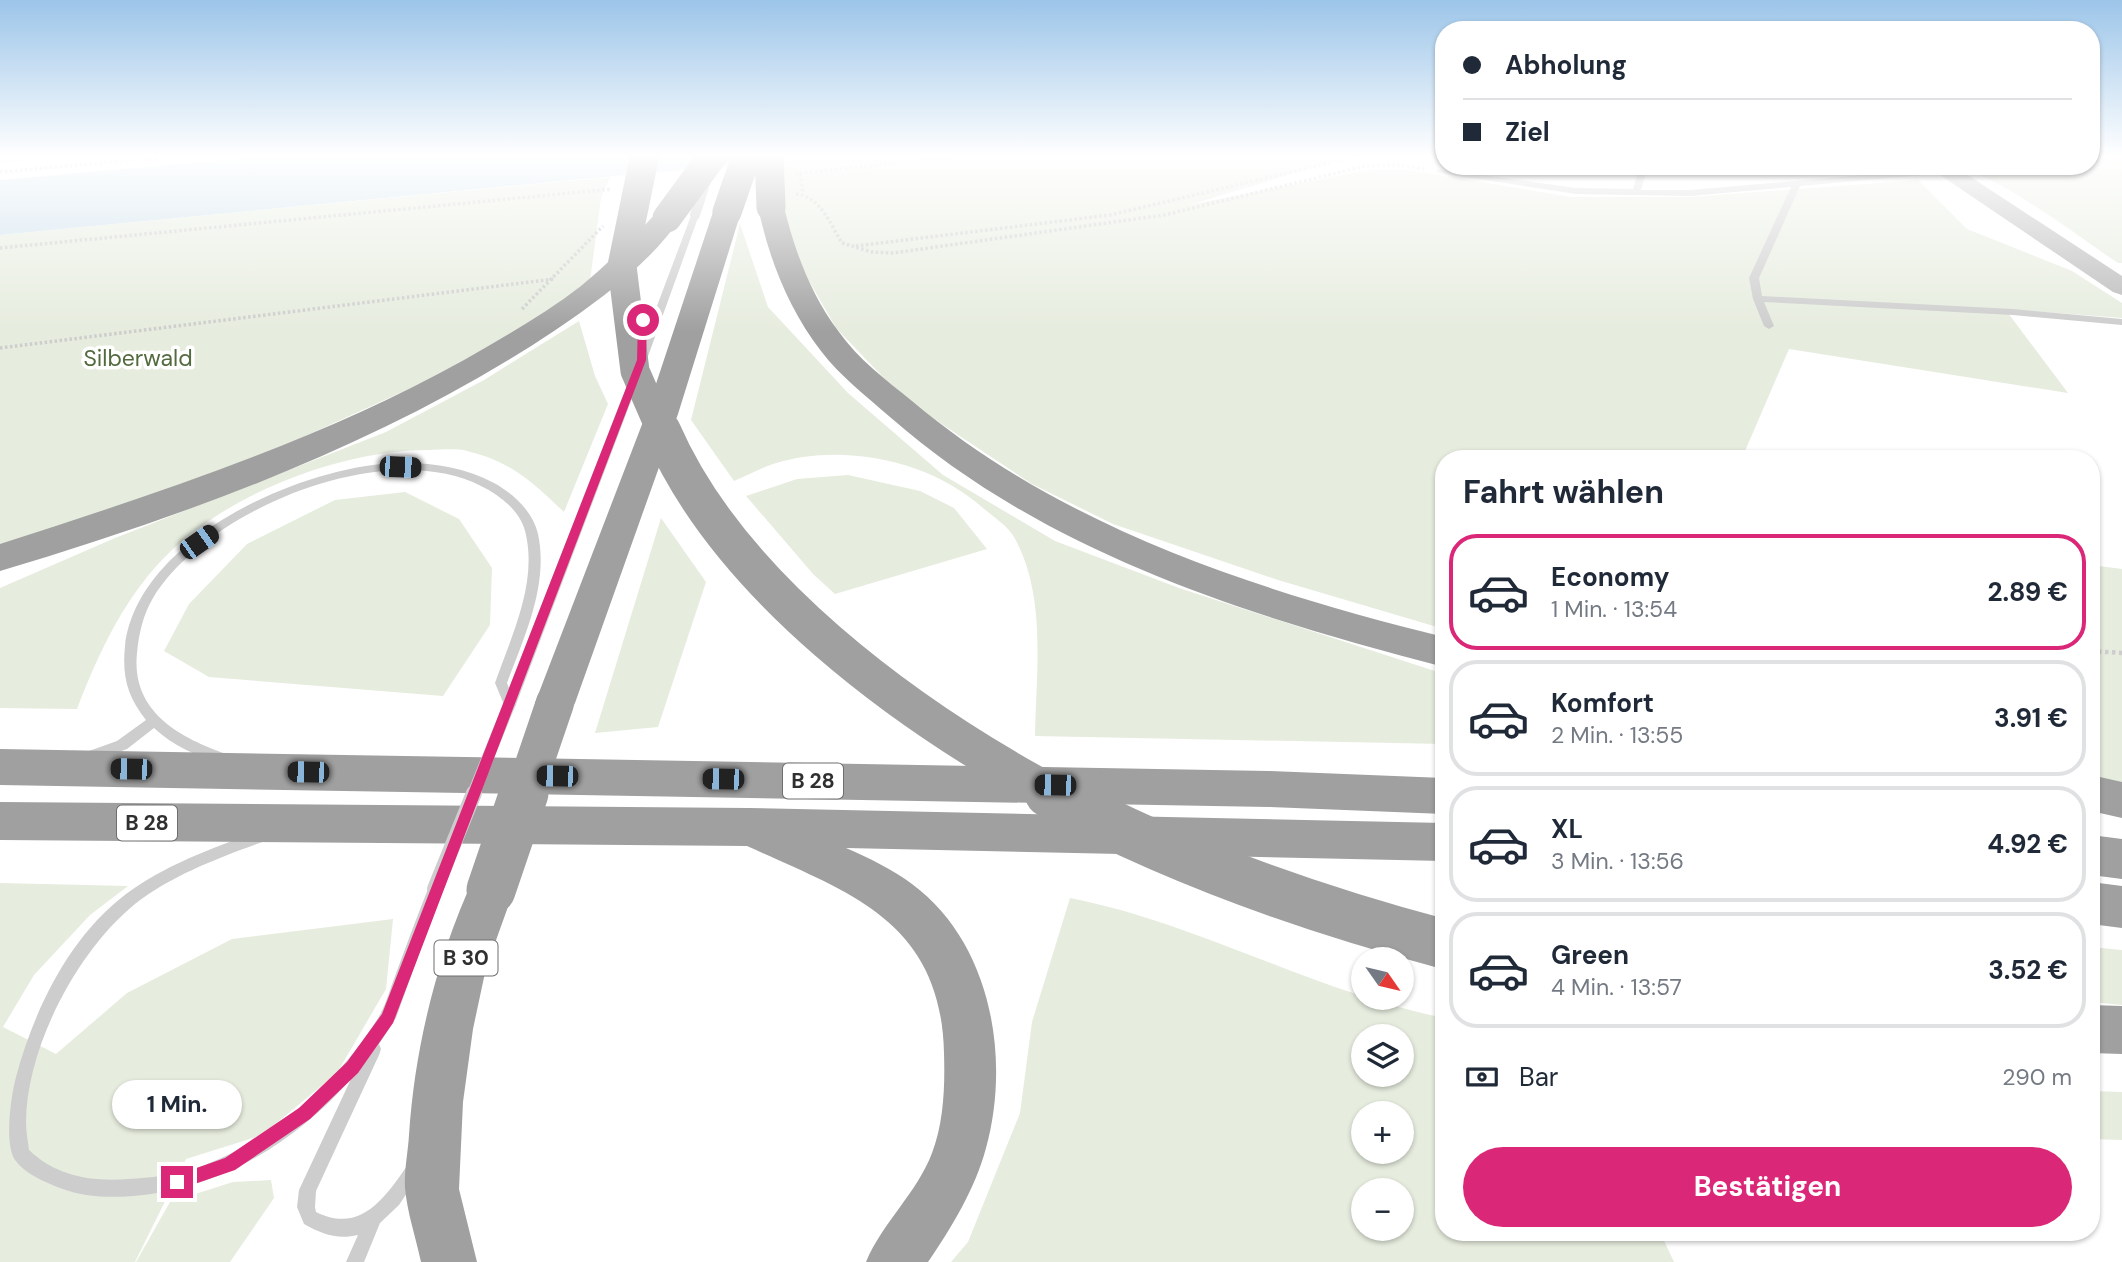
<!DOCTYPE html>
<html lang="de">
<head>
<meta charset="utf-8">
<style>
	:root { --surface:#fff; --page:#f2f2f3; --text:#1f2937; --muted:#747a83; --line:#e0e1e3; --accent:#db2777 }
	body { margin:0; font-family:"DM Sans",sans-serif; background:var(--page); color:var(--text); height:100vh; display:flex; flex-direction:column; font-size:26px; white-space:nowrap }
	* { box-sizing:border-box; margin:0 }
	p { font-size:23px; color:var(--muted) }
	.icon { flex:none; width:38px; height:38px; fill:none; stroke:currentColor; stroke-width:2; stroke-linecap:round; stroke-linejoin:round }
	.map { position:relative; flex:1; overflow:hidden }
	.panel { position:absolute; left:1435px; top:450px; width:665px; height:791px; display:flex; flex-direction:column; background:var(--surface); border-radius:28px; box-shadow:0 2px 5px #0004 }
	.panel>* { flex:none }
	.guide { position:absolute; left:1435px; top:21px; width:665px; height:154px; border-radius:28px; box-shadow:0 2px 5px #0004; display:grid; align-content:center; height:154px; padding:0 28px; background:var(--surface) }
	.needle { width:46px; rotate:124deg }
	.buttons { position:absolute; left:1351px; top:947px; display:grid; gap:14px }
	.buttons a { display:grid; place-items:center; width:63px; height:63px; border-radius:50%; background:var(--surface); box-shadow:0 2px 5px #0004; font-size:35px }
	.end { position:absolute; width:32px; height:32px; margin:-16px; border:9px solid #db2777; background:#fff; box-shadow:0 0 0 4px #fff }
	.from { border-radius:50% }
	.bubble { position:absolute; height:49px; border-radius:24px; background:var(--surface); box-shadow:0 2px 5px #0004; font-size:23px; font-weight:700; line-height:49px; text-align:center }
	.car { position:absolute; width:21px; height:42px; margin:-21px -10px; border-radius:9px; box-shadow:0 0 5px 2px #0007; background:linear-gradient(#222 24%,#8ab4d8 0 40%,#222 0 76%,#8ab4d8 0 86%,#222 0) }
	.guide b { display:flex; align-items:center; gap:24px; height:66px; font-size:26px }
	.guide b+b { border-top:2px solid var(--line) }
	.guide i { width:18px; height:18px; background:var(--text) }
	ul { padding:0; list-style:none }
	li { display:flex; align-items:center; gap:21px; height:116px; margin:0 14px 10px; padding:0 14px; border:4px solid var(--line); border-radius:28px }
	li div { flex:1 }
	li b { display:block; font-size:26px }
	li em { font-style:normal; font-weight:700 }
	li.selected { border-color:var(--accent) }
	li>.icon { width:63px; height:63px; stroke-width:1.5 }
	h2 { padding:0 28px; font-size:32px; line-height:84px }
	.pay { display:flex; align-items:center; gap:18px; height:77px; padding:0 28px; font-size:26px }
	.pay p { margin-inline-start:auto }
	.action { display:flex; gap:14px; margin-top:auto; padding:14px 28px }
	.action a { flex:1; height:80px; border-radius:42px; background:var(--accent); color:#fff; font-size:28px; font-weight:700; line-height:80px; text-align:center }
	.map>svg:first-child { display:block }
	.green { fill:#e6ecde; fill-rule:evenodd }
	.water { fill:#cbdfeb }
	.lines { fill:none; stroke-linecap:round; stroke-linejoin:round }
	.path-far1 { stroke:#cdcdcd; stroke-width:3.5; stroke-dasharray:2.5 2.5; stroke-linecap:butt }
	.path { stroke:#cdcdcd; stroke-width:4.5; stroke-dasharray:3.5 3.5; stroke-linecap:butt }
	.service { fill:#cdcdcd; fill-rule:evenodd }
	.secondary { fill:#bababa; fill-rule:evenodd }
	.trunk { fill:#a0a0a0; fill-rule:evenodd }
	.service-bridge-far2 { stroke:#cdcdcd; stroke-width:10 }
	.service-bridge-far1 { stroke:#cdcdcd; stroke-width:12 }
	.service-bridge { stroke:#cdcdcd; stroke-width:16 }
	.trunk-bridge-far2 { stroke:#a0a0a0; stroke-width:29 }
	.trunk-bridge-far1 { stroke:#a0a0a0; stroke-width:38 }
	.trunk-bridge { stroke:#a0a0a0; stroke-width:49 }
	.route { fill:#db2777 }
	.labels { text-anchor:middle; stroke-width:7; stroke-linejoin:round; paint-order:stroke }
	.shield { fill:#fff; stroke:#6e6e6e; stroke-width:2 }
	.shield-label { font-size:21px; font-weight:bold; fill:#303030 }
	.park-label { font-size:23px; fill:#536a3e; stroke:#fff }
</style>
</head>
<body>
<div class="map">
<svg width="2122" height="1262" viewBox="0 0 2122 1262">
	<rect width="100%" height="100%" fill="#fff"/>
	<path class="green" d="M0 154H104L0 163Z
		M844 154H1358L1189 205 1367 170 1403 169 1571 197H1690L1918 180 1967 229 2072 271 2122 303V318L2005 309 2068 393 1789 349 1742 458H1444V629L1278 580 1113 524 1032 484 904 399 836 328 797 260 783 215 781 162Z
		M2091 154H2122V263H2118C2070 231 2031 199 1978 174L2009 172 2005 166H2091Z
		M610 177 601 198 589 288 433 378 268 453 0 548V235Z
		M740 224 768 307 848 393 943 475 1055 541 1179 588 1444 674V744L1035 736C1036 672 1047 595 1014 537 1008 526 992 516 983 508 930 460 841 442 773 464 759 469 746 476 734 481L691 420Z
		M579 321 595 376 608 404 564 512C531 481 512 462 467 451 455 448 441 450 429 450 343 450 235 491 172 550 126 593 99 652 77 709L0 708V588L115 538 386 432 484 380Z
		M848 475 920 491 954 508 987 549 835 594 814 575 746 496 797 479Z
		M405 492 459 519 492 568 490 625 443 696 209 677 164 651 189 604 247 544 335 500Z
		M661 518 706 582 658 727 595 733Z
		M2091 565 2122 569V783L2091 776Z
		M0 883 128 886 90 915 34 975 3 1027 56 1054 127 993 232 939 393 919 386 989 337 1073 262 1135 186 1159 135 1262H0Z
		M1070 898C1198 923 1315 992 1444 1018V1232H1660L1674 1262H951L968 1242 1020 1113 1032 1022ZM1363 1036H1402V1074H1363ZM1363 1113H1402V1152H1363ZM1363 1190H1402V1228H1363Z
		M2091 947 2122 950V1005L2091 1002Z
		M2091 1091 2122 1092V1140L2091 1139Z
		M271 1180 274 1198 230 1262H136L170 1202 233 1182Z"/>
	<path class="water" d="M291 154H844L0 235V180Z"/>
	<g class="lines">
		<path class="path-far1" d="M0 172 197 154
			M795 174 979 154
			M800 174 803 193
			M796 194C821 197 830 224 842 243L872 252 893 253 1164 215 1365 166 1397 165 1427 169
			M856 246 1110 215 1367 154
			M0 248 612 189
			M522 309 603 226
			M0 348 554 279"/>
		<path class="path" d="M2091 651 2122 653"/>
		<path class="service" d="M1640 166H1648L1641 190H1690L1969 166 1945 173 1800 186 1759 278 1762 296 2013 309 2122 319V325L2013 315 1764 302 1774 326 1769 329 1764 326 1753 299 1749 278 1791 187 1690 196 1576 194 1439 173 1435 171 1439 169 1576 188 1633 189Z
			M692 213 699 215 647 359 642 362 639 361 637 359Z
			M634 377 639 380 515 707H505L495 683C511 637 537 585 526 535 522 512 501 496 481 486 385 437 207 509 153 598 143 615 139 633 137 653 131 711 178 737 226 754L228 758 226 762 221 764C196 755 173 746 154 728L127 749 94 761 89 759 87 755 89 751 117 741 146 720C127 696 122 676 125 646 137 539 301 466 397 463 430 462 465 467 494 483 514 494 533 512 538 534 549 585 524 637 507 683L509 688 629 380Z
			M260 831 265 833 267 837 265 841C221 857 172 875 135 904 77 951 26 1048 26 1123 26 1132 28 1141 29 1150 56 1176 91 1182 128 1179 151 1178 173 1175 196 1168 266 1145 340 1081 378 1018 385 1007 389 992 394 979 405 949 416 919 428 889L430 884 435 882 440 884 442 889 396 1018 379 1044 381 1049 379 1055 316 1191 315 1207 316 1212C360 1234 384 1199 407 1166L413 1164 419 1166 421 1172 399 1205 380 1223 364 1262H346L358 1235C337 1240 322 1234 304 1224L297 1207 299 1190 351 1079C296 1142 218 1190 133 1196 108 1198 84 1197 60 1188 45 1182 25 1174 15 1160 4 1144 11 1095 16 1077 34 1010 69 937 126 894 165 865 214 847 260 831Z"/>
		<path class="secondary" d="M1927 166H1954L2122 276V295L2113 292Z"/>
		<path class="trunk" d="M771 199 781 201 784 207C795 252 811 295 839 332 858 359 886 380 912 401 1063 528 1255 590 1444 637V667C1248 616 1045 553 890 417 866 396 840 376 821 351 788 308 769 259 758 207L761 201Z
			M727 204 737 206 741 212 678 414 575 703 569 715 555 719 541 715 535 703 646 414 713 212 717 206Z
			M667 210 677 212 681 218C649 264 600 300 554 331 388 442 191 514 0 571V544C158 493 318 441 464 360 504 337 545 314 581 286 608 264 633 238 657 212Z
			M0 749 1269 771 1444 778V814L1269 807 0 785Z
			M2091 775 2122 782V818L2091 811Z
			M0 802 749 808 1444 823V861L846 848C869 858 892 869 912 884 991 942 1011 1058 986 1148 975 1189 952 1227 928 1262H866C882 1223 917 1193 932 1153 944 1122 945 1085 944 1053 941 921 850 893 747 846L0 840Z
			M2091 835 2122 839V879L2091 875Z
			M491 869 507 875 514 890 486 968 473 1029 463 1102 459 1189 477 1262H421C416 1238 407 1212 405 1188 404 1171 408 1152 409 1135 415 1045 437 958 475 875Z
			M2091 882 2122 886V928L2091 924Z
			M2091 1005 2122 1006V1054L2091 1053Z"/>
		<path class="service-bridge-far2" d="M695 215 706 181"/>
		<path class="service-bridge-far1" d="M473 794 510 703"/>
		<path class="service-bridge" d="M435 889 474 793"/>
		<path class="trunk-bridge-far2" d="M645 154 622 266 635 371 662 433
			M769 154 771 207
			M727 212 747 154
			M667 218 714 154"/>
		<path class="trunk-bridge-far1" d="M662 431C730 587 906 715 1052 794
			M524 794 555 703"/>
		<path class="trunk-bridge" d="M1049 793C1173 860 1308 908 1444 944
			M491 890 524 793"/>
	</g>
	<linearGradient id="sky" x2="0" y2="1"><stop stop-color="#9cc5e9"/><stop offset="0.47" stop-color="#fff"/><stop offset="1" stop-color="#fff" stop-opacity="0"/></linearGradient>
	<rect width="2122" height="331" fill="url(#sky)"/>
	<path class="route" d="M643 317 647 320 646 360 393 1023 358 1073 310 1119 235 1170 177 1190 171 1188V1177L225 1158 299 1108 347 1062 382 1014 637 360 638 320Z"/>
	<g class="labels">
		<g class="shield">
			<rect x="783" y="763.5" width="60" height="35" rx="5"/>
			<rect x="117" y="805.5" width="60" height="35" rx="5"/>
			<rect x="434.5" y="940.5" width="63" height="35" rx="5"/>
		</g>
		<g class="shield-label">
			<text x="813" y="788">B 28</text>
			<text x="147" y="830">B 28</text>
			<text x="466" y="965">B 30</text>
		</g>
		<g class="park-label">
			<text x="138" y="366">Silberwald</text>
		</g>
	</g>
</svg>
<div class="buttons">
<a><svg class="needle" viewBox="-14 -14 28 28"><path d="M0-13l5 13h-10z" fill="#e53935"/><path d="M0 13l5-13h-10z" fill="#747a83"/></svg></a>
<a><svg class="icon" aria-label="layers" viewBox="0 0 24 24"><path d="M12 4l9 5-9 5-9-5zM3 14l9 5 9-5"/></svg></a>
<a>+</a>
<a>−</a>
</div>
<i class="end from" style="left:643px;top:320px"></i>
<i class="end" style="left:177px;top:1182px"></i>
<div class="bubble" style="left:112px;top:1080px;width:130px">1 Min.</div>
<i class="car" style="left:400px;top:467px;rotate:92deg"></i>
<i class="car" style="left:199px;top:542px;rotate:55deg"></i>
<i class="car" style="left:131px;top:769px;rotate:271deg"></i>
<i class="car" style="left:308px;top:772px;rotate:271deg"></i>
<i class="car" style="left:557px;top:776px;rotate:271deg"></i>
<i class="car" style="left:723px;top:779px;rotate:271deg"></i>
<i class="car" style="left:1055px;top:785px;rotate:271deg"></i>
<div class="guide">
<b><i class="from"></i>Abholung</b>
<b><i></i>Ziel</b>
</div>
<section class="panel">
<h2>Fahrt wählen</h2>
<ul>
<li class="selected"><svg class="icon" aria-label="car" viewBox="0 0 24 24"><path d="M5 17H2v-5l4-1 3-4h7l3 4 3 1v5h-3M9 17h6M6 11h13"/><circle cx="7" cy="17" r="2"/><circle cx="17" cy="17" r="2"/></svg><div><b>Economy</b><p>1 Min. · 13:54</p></div><em>2.89 €</em></li>
<li><svg class="icon" aria-label="car" viewBox="0 0 24 24"><path d="M5 17H2v-5l4-1 3-4h7l3 4 3 1v5h-3M9 17h6M6 11h13"/><circle cx="7" cy="17" r="2"/><circle cx="17" cy="17" r="2"/></svg><div><b>Komfort</b><p>2 Min. · 13:55</p></div><em>3.91 €</em></li>
<li><svg class="icon" aria-label="car" viewBox="0 0 24 24"><path d="M5 17H2v-5l4-1 3-4h7l3 4 3 1v5h-3M9 17h6M6 11h13"/><circle cx="7" cy="17" r="2"/><circle cx="17" cy="17" r="2"/></svg><div><b>XL</b><p>3 Min. · 13:56</p></div><em>4.92 €</em></li>
<li><svg class="icon" aria-label="car" viewBox="0 0 24 24"><path d="M5 17H2v-5l4-1 3-4h7l3 4 3 1v5h-3M9 17h6M6 11h13"/><circle cx="7" cy="17" r="2"/><circle cx="17" cy="17" r="2"/></svg><div><b>Green</b><p>4 Min. · 13:57</p></div><em>3.52 €</em></li>
</ul>
<div class="pay"><svg class="icon" aria-label="cash" viewBox="0 0 24 24"><path d="M3 7h18v10H3z"/><circle cx="12" cy="12" r="2"/></svg>Bar<p>290 m</p></div>
<div class="action"><a>Bestätigen</a></div>
</section>
</div>
</body>
</html>
